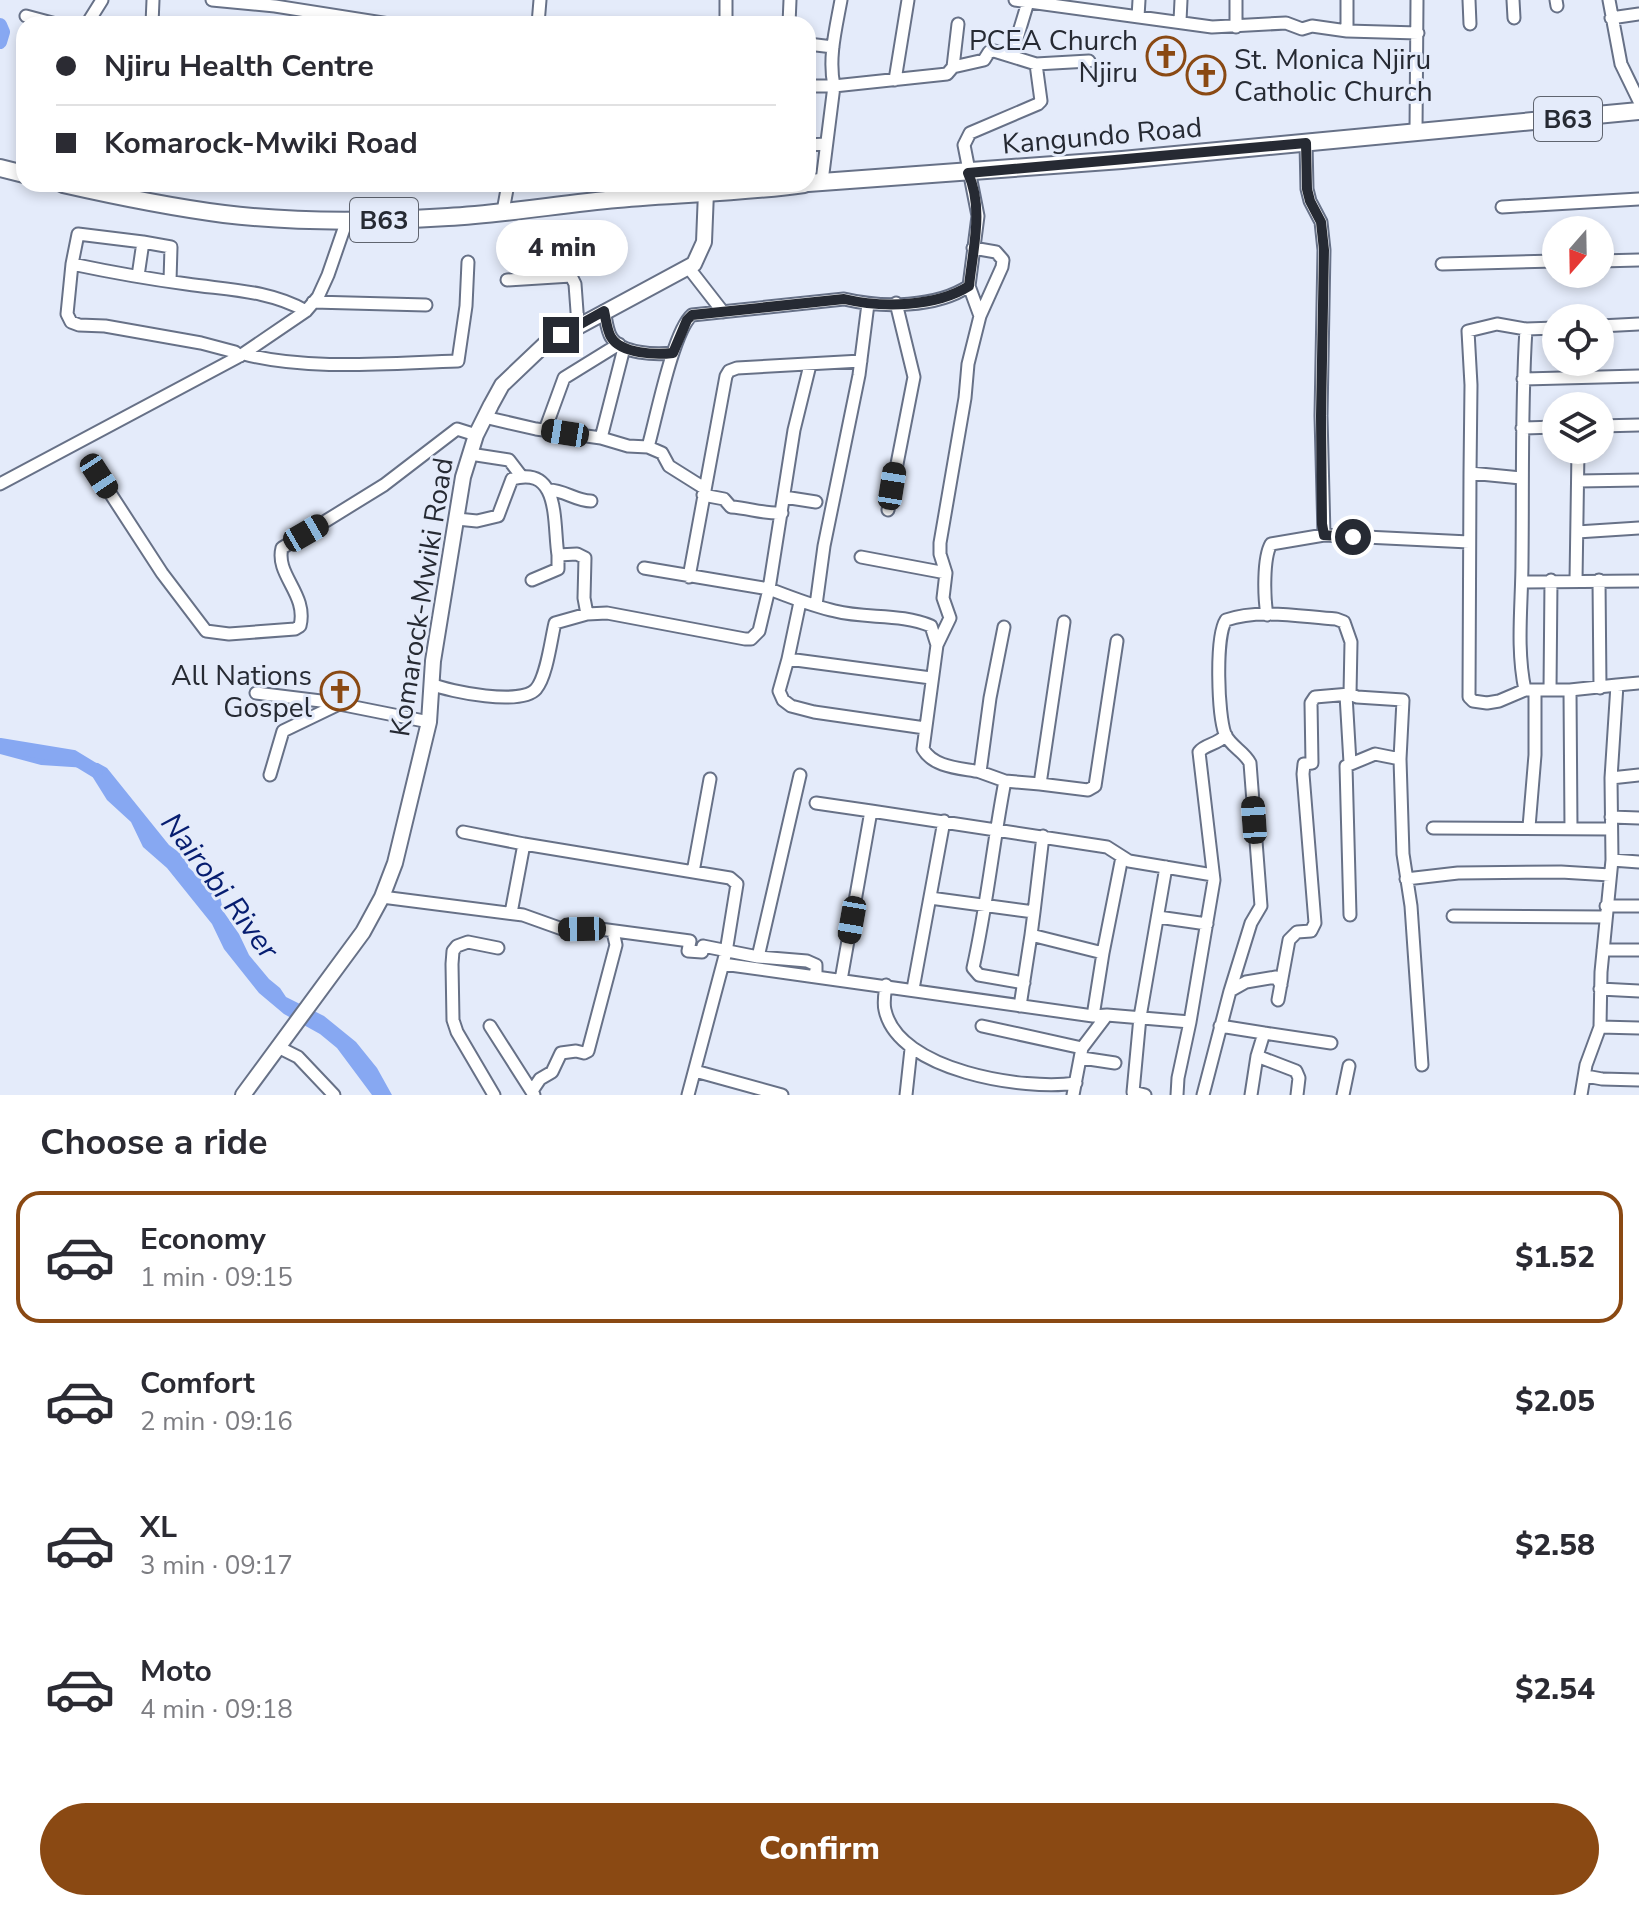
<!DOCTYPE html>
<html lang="en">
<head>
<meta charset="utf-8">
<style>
	:root { --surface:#fff; --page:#f7f7f7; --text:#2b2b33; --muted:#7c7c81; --line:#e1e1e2; --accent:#8a4913 }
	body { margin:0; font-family:"Nunito Sans",sans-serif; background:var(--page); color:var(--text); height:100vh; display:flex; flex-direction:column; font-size:30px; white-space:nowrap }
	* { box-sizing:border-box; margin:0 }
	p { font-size:26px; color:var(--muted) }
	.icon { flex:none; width:44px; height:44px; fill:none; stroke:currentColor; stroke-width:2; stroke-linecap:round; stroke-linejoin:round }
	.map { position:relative; height:1095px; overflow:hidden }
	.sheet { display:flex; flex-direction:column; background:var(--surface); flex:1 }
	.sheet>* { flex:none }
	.guide { position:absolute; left:16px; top:16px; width:800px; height:176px; border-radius:24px; box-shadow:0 4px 12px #0003; display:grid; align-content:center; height:176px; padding:0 40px; background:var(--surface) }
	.needle { width:52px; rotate:200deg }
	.tools { position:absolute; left:1542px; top:216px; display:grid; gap:16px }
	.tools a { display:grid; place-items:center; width:72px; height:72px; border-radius:50%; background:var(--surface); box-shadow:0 4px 12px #0003; font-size:40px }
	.end { position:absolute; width:36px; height:36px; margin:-18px; border:10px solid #262a33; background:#fff; box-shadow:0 0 0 4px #fff }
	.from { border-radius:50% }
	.bubble { position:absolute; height:56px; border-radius:28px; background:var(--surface); box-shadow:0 4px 12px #0003; font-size:26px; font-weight:800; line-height:56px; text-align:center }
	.car { position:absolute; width:24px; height:48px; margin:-24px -12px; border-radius:10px; box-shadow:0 0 6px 2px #0007; background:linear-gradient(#222 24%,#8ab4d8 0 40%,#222 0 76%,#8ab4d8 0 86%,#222 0) }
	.guide b { display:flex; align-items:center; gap:28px; height:76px; font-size:30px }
	.guide b+b { border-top:2px solid var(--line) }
	.guide i { width:20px; height:20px; background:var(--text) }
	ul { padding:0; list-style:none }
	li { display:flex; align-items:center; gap:24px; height:132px; margin:0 16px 12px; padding:0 24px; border:4px solid transparent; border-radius:24px }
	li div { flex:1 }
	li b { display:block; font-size:30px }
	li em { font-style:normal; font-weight:800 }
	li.selected { border-color:var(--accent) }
	li>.icon { width:72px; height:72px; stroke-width:1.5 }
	h2 { padding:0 40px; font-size:36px; line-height:96px }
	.action { display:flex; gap:16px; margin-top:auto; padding:16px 40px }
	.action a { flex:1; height:92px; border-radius:48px; background:var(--accent); color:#fff; font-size:32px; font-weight:800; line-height:92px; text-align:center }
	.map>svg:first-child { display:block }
	.water { fill:#87a8f2 }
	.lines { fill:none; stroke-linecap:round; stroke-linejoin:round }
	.river { stroke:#87a8f2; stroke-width:14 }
	.minor-casing { stroke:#677187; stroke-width:15 }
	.major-casing { stroke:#677187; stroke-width:18 }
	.highway-casing { stroke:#677187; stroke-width:20 }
	.minor { stroke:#fff; stroke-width:11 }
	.major { stroke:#fff; stroke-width:14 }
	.highway { stroke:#fff; stroke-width:16 }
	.route { stroke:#262a33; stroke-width:10 }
	.labels { text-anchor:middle; stroke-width:6; stroke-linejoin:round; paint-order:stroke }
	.shield { fill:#e4ebfa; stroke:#5f646f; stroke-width:2 }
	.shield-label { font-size:26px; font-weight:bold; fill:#262a33 }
	.poi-label { font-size:28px; fill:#262a33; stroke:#e4ebfa; text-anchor:end }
	.street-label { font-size:28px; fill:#262a33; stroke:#e4ebfa }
	.water-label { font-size:30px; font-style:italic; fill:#061d70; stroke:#e4ebfa }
</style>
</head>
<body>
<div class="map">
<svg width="1639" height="1095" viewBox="0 0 1639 1095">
	<rect width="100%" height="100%" fill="#e4ebfa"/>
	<path class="water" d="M0 739 54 760 98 763 107 768 169 845 188 859V867L220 896 223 911 239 934 249 955 269 979 280 988 286 997 324 1016 356 1042 377 1068 392 1095H372L337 1048 320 1034 284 1014 259 993 224 949 212 924 167 868 143 847 131 822 107 800 87 768 41 765 0 754Z"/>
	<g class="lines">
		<path class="river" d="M0 25 3 32 0 42
			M0 745 73 757 96 771"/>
		<defs>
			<path id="minor" d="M212 0 275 6 389 24
				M1015 0 1212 27 1286 23 1302 29 1312 26 1347 31 1418 33
				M1236 0V27
				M1469 0 1470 24
				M1513 0 1514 18
				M1556 0 1557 6
				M1609 0 1621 64 1639 101
				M26 16 56 24
				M1138 17 1139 0
				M1611 18 1639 14
				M1180 21 1181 0
				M87 24 102 0
				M152 24 153 0
				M538 24 540 0
				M726 24V0
				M789 24 790 0
				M1347 31V0
				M808 44 833 47
				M1012 55 1028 2
				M953 67 958 24
				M895 80 908 0
				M808 86H834L947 74 953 67 984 60 989 52 994 51 1036 64 1089 61
				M1416 131 1417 0
				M808 145 825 144
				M822 181 834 86C828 58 836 28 841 0
				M1502 207 1639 199
				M503 211 508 184
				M143 242 171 247 170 281
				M973 248 996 252 1003 260 1002 267 980 316
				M1600 261 1639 260
				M72 264C110 272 149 279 187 284 228 290 269 290 306 311
				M1442 264 1556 261
				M688 267 723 312
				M138 276 143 242 78 234 72 264 67 314 71 322 79 325 105 326 201 343 235 352 240 356
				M507 280 571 276 575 284 578 325
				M969 286 978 216 964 145 970 133 1038 104 1041 101 1036 64
				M313 302 426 305
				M604 311C606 319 607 331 611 337 621 354 656 355 673 353
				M1600 326 1639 324
				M244 354C308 371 390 363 458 361L466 306 468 262
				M810 365 794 430 769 589C791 597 812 606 835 611 866 619 901 613 931 626L937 645 923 749C934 768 961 768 980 772
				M1523 379 1639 376
				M484 417 536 429 601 438 628 446 648 447 662 453 669 466 704 488
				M1600 426 1639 425
				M1522 428 1556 427
				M545 430 564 378 619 344
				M601 438 624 348
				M648 447C656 419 673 331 692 315L844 299C882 308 936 308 969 286L980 316 968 364 965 398 940 543V554L946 573 943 598 950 618 937 645
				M470 454 509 460 522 477
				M1470 473 1471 385 1468 331 1497 324 1526 329
				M99 476 162 573 206 631 229 634 295 629 300 626C308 594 275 575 282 548L384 485 457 429 476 435
				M1521 478 1470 473 1469 697 1473 701 1487 703 1499 701 1525 690H1570L1617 685
				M1578 481 1639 480
				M0 484 240 356 306 311 318 297 328 275 347 220
				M549 490C564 490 576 501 591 501
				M703 495 724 499 731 507C749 508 764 514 782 513
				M784 497 816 502
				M888 510 914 377 896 303
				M457 519 477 521 498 516 512 479C561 465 553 524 558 555L577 554 585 558 584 598 587 614
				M1577 532 1639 528
				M1324 535 1469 542
				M861 557 946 573
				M689 577 726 376 729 371 737 368 861 361
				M532 580 558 569V555
				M1599 580 1600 688
				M1576 581 1578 450
				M1522 582 1639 581
				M800 602 788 659 931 678
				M816 605 824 546 859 375 868 304
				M1267 615C1264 597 1263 558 1271 544L1324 535 1321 416 1324 250 1321 222 1310 201 1307 189 1306 143
				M1004 627 990 698 980 772 1005 781 1040 784 1064 622
				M788 659 779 691 783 700 791 706 814 712 925 728
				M431 684C451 692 521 706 536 689 547 676 551 639 555 623L587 614 607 613 745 639H751L759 631 769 589 644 568
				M1525 690C1516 648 1522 604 1522 561 1523 484 1521 406 1526 329L1556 328
				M1550 690 1551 580
				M1570 690 1571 828
				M256 693 329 702 429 722
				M1346 695 1350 763
				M270 775 283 731 337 705
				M1611 778 1639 775
				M1005 781C993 843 987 906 973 968L979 975 1024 983
				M1040 784 1088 790 1095 786 1117 641
				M816 803 871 811
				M1611 817 1639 818
				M1529 827 1535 755V690
				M1433 828 1611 829
				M463 832 524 844 511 913
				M524 844 730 878 737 884 726 952 688 1095
				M1612 860 1639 862
				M693 872 710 779
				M1406 879 1458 873 1561 872 1610 875
				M382 897 523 915 565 930 600 929 690 941 688 951 702 952 703 946 758 957 807 961 816 965V977L1093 1016 1103 953 1031 935 1034 912 930 898
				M1606 906H1639
				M1034 912 1043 836
				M1350 915 1346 766 1375 754 1400 759
				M1453 916 1605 917
				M1158 917 1207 924
				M1603 950H1639
				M1103 953 1122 857
				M758 957 800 775
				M723 964 816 977
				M841 980 871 811 1107 847 1129 861 1213 875
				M886 985C885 993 883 1002 885 1010 898 1071 1025 1091 1076 1083
				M913 989 944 821
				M1600 989 1639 991
				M1230 991 1246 982 1276 977 1281 985
				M1278 1000 1289 940 1297 932 1311 931 1315 923 1303 774 1304 764 1312 763 1311 703 1315 697 1350 694
				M1020 1006 1031 935
				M1107 1015 1190 1022
				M490 1026 534 1095
				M982 1026 1082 1048
				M1220 1026 1264 1033 1257 1056 1251 1095
				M1600 1027 1639 1028
				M1264 1033 1331 1043
				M278 1047 298 1057 334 1095
				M1257 1056 1296 1071 1299 1078 1297 1095
				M1082 1058 1115 1063
				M695 1071 782 1095
				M1586 1076 1602 1079 1639 1080
				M532 1091 540 1079 552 1072 561 1053 576 1051 584 1053 588 1051 616 945 613 932
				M494 1095 457 1032 453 1020 452 964 453 951 457 946 468 942 498 948
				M906 1095 911 1049
				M1073 1095 1082 1048 1107 1015 1093 1016
				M1145 1095 1133 1092 1140 1017 1166 867
				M1177 1095 1178 1078 1190 1022 1214 880 1199 752C1205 744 1217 745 1226 735
				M1203 1095 1230 991 1251 923 1261 906 1250 763C1244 751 1231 747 1225 734 1218 715 1215 637 1226 620 1259 608 1302 617 1336 619L1344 622 1351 642 1350 694 1357 697 1403 700 1400 759 1403 854 1411 906 1422 1065
				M1343 1095 1349 1066
				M1581 1095 1586 1065 1600 1027 1601 972 1612 860 1611 778 1617 685 1639 683"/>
			<path id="major" d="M243 1095 363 932 382 897 395 863 429 722 433 661 463 477 476 435 491 405 502 385 544 345 694 264 704 242 706 192"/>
			<path id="highway" d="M0 168 24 174
				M808 183 1122 160 1639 111
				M63 184C116 196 170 207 224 214 298 223 374 222 448 217 504 214 561 204 617 199 679 193 742 193 804 184"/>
		</defs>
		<use href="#minor" class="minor-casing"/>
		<use href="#major" class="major-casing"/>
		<use href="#highway" class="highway-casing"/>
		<use href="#minor" class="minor"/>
		<use href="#major" class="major"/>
		<use href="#highway" class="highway"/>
	</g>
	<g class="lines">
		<path class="route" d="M561 335 604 311C606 319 607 331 611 337 621 354 656 355 673 353L687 320 692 315 844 299C882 308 936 307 969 286 973 248 984 208 968 173L1306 143 1307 189 1310 201 1321 222 1324 250 1321 416 1322 524 1324 535 1353 537"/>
	</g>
	<defs>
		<symbol id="church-ring" viewBox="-11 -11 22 22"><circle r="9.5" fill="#e4ebfa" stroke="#8a4913" stroke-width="1.5"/><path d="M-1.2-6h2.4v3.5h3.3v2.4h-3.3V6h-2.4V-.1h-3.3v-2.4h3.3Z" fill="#8a4913"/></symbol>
	</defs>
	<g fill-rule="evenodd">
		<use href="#church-ring" x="1144" y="34" width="44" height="44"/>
		<use href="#church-ring" x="1184" y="53" width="44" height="44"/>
		<use href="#church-ring" x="318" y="669" width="44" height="44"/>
	</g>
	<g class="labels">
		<g class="shield">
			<rect x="1534" y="97" width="68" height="44" rx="6"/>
			<rect x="350" y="198" width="68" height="44" rx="6"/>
		</g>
		<g class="shield-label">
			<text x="1568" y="128">B63</text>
			<text x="384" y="229">B63</text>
		</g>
		<g class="poi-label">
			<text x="1138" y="50">PCEA Church<tspan x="1138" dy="32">Njiru</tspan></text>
			<text x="1234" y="69" text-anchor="start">St. Monica Njiru<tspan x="1234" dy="32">Catholic Church</tspan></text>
			<text x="312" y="685">All Nations<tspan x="312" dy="32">Gospel</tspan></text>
		</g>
		<g class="street-label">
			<text transform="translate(1102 135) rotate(-5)" y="10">Kangundo Road</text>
			<text transform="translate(421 597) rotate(-81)" y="10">Komarock-Mwiki Road</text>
		</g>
		<g class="water-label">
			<text transform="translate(220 886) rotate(53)" y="10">Nairobi River</text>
		</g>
	</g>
</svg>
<div class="tools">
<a><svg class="needle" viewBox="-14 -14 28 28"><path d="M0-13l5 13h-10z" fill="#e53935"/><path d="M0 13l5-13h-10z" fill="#7c7c81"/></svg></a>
<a><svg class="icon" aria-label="locate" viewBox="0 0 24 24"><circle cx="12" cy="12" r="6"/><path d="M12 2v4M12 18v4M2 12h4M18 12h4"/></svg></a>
<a><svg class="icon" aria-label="layers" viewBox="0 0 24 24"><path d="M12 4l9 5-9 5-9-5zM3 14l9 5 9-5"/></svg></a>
</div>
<i class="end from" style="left:1353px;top:537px"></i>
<i class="end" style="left:561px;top:335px"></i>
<div class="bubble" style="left:496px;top:220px;width:132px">4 min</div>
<i class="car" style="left:565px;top:433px;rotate:279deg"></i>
<i class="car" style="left:99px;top:476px;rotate:147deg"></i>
<i class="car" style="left:892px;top:486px;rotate:9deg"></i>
<i class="car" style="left:306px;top:533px;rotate:60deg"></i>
<i class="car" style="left:1254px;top:820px;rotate:356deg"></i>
<i class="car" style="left:852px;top:920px;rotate:190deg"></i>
<i class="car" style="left:582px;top:929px;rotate:269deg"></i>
<div class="guide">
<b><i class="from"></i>Njiru Health Centre</b>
<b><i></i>Komarock-Mwiki Road</b>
</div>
</div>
<section class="sheet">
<h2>Choose a ride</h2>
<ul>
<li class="selected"><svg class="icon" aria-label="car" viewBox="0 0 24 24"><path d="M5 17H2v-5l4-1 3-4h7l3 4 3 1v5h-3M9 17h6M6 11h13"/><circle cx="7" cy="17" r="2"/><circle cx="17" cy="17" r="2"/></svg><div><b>Economy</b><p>1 min · 09:15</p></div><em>$1.52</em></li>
<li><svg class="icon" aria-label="car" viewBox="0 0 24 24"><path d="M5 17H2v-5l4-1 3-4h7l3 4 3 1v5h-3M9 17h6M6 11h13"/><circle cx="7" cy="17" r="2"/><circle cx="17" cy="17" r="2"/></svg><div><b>Comfort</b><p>2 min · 09:16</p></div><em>$2.05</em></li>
<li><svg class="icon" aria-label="car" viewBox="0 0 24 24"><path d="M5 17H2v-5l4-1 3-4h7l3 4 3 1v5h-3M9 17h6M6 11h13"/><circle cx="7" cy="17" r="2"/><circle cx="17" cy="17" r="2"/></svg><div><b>XL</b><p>3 min · 09:17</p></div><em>$2.58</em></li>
<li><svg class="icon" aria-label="car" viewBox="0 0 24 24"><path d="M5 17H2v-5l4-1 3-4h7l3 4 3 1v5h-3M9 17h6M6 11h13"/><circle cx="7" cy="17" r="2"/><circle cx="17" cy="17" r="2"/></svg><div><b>Moto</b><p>4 min · 09:18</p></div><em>$2.54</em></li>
</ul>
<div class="action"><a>Confirm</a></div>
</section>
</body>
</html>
